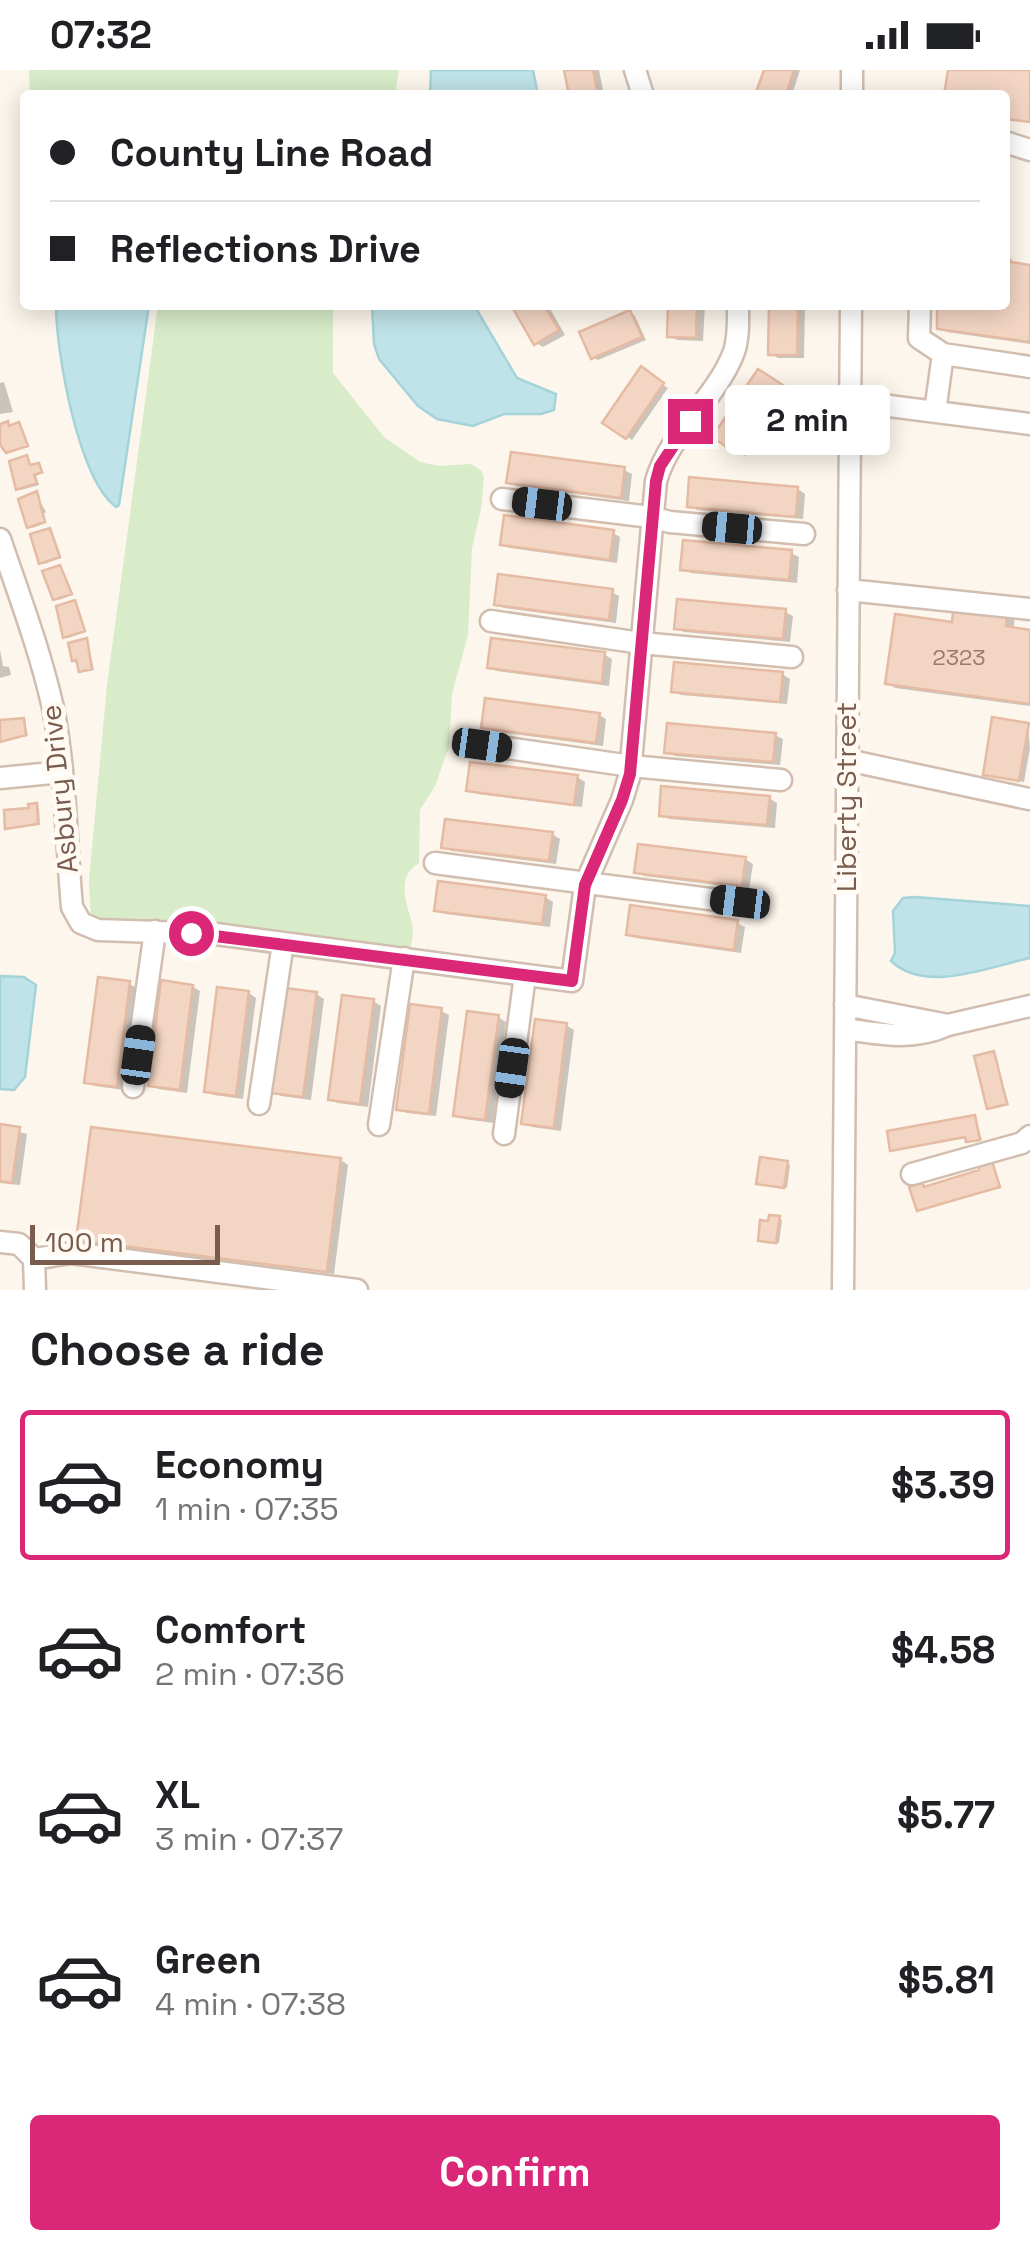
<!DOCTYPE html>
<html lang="en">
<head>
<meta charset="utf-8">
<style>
	:root { --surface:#fff; --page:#f2f2f2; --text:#202124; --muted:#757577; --line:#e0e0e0; --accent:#db2777 }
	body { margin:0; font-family:"Space Grotesk",sans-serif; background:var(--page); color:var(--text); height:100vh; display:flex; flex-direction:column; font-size:38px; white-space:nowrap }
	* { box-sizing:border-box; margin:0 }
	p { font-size:32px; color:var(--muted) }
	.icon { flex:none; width:55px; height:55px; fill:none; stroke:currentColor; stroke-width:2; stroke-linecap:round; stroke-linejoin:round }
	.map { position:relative; height:1220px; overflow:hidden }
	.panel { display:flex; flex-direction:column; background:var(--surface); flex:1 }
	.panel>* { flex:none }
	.hud { position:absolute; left:20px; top:20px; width:990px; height:220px; border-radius:10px; box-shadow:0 5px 25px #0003; display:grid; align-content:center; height:220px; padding:0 30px; background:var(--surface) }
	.scale { position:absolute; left:30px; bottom:25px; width:190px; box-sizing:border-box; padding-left:10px; border:5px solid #7a5c4d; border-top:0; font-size:28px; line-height:35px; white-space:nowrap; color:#7a5c4d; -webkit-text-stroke:8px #fffaf3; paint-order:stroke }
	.end { position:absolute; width:45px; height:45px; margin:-22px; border:12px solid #db2777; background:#fff; box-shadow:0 0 0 5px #fff }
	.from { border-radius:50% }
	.bubble { position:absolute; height:70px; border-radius:10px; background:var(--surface); box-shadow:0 5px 25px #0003; font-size:32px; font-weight:700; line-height:70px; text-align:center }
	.car { position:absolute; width:30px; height:60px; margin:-30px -15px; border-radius:12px; box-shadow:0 0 8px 2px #0007; background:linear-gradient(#222 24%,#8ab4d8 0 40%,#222 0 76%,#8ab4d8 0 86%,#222 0) }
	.hud b { display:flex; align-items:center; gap:35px; height:95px; font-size:38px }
	.hud b+b { border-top:2px solid var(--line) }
	.hud i { width:25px; height:25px; background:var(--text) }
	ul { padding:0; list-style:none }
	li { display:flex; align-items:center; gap:30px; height:150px; margin:0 20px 15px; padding:0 10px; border:5px solid transparent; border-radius:10px }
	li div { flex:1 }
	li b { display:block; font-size:38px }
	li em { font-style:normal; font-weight:700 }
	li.on { border-color:var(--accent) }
	li>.icon { width:90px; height:90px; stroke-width:1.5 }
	h2 { padding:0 30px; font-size:45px; line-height:120px }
	.primary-button { display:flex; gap:20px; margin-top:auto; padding:20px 30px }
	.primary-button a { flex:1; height:115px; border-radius:10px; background:var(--accent); color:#fff; font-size:40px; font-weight:700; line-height:115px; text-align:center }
	.status { display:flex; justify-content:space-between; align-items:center; height:70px; padding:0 50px; background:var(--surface); direction:ltr }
	.status svg { height:28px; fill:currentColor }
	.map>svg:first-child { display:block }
	.green { fill:#d8ecc9 }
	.water { fill:#bfe3e8; stroke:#a5d3da; stroke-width:2.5 }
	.shadow { fill:#0003 }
	.building { fill:#f3d5c3; stroke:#e6bba3; stroke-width:2.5 }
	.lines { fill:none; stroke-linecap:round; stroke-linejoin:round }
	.minor-casing { stroke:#d1beb0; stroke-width:25 }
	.minor { stroke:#fff; stroke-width:20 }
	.route { stroke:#db2777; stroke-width:12 }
	.labels { text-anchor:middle; stroke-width:10; stroke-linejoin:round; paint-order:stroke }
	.number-label { font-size:22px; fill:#987a6a }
	.street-label { font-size:28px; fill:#7a5c4d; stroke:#fffaf3 }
</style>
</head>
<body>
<div class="status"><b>07:32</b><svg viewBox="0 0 49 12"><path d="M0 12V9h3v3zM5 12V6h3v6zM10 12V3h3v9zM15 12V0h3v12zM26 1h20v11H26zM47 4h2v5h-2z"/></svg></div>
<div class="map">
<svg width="1030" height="1220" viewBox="0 0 1030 1220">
	<rect width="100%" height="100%" fill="#fdf6ec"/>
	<path class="green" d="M29 0H399L395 25H30Z
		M158 235H333V303L384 367 420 392 439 396 471 394 481 400 484 408 481 439 472 478 468 565 452 624 449 677 435 716 420 740 419 793C396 806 406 833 412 853 414 861 412 870 411 878L186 852 91 849 89 810 107 615Z"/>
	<path class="water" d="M431 0H533L538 25H430Z
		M56 235H149L119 435 116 437C78 409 56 281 56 235Z
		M372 235H474L517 308 556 324 554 340 541 344H504L473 356 437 349 418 336 379 289 374 274Z
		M915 827 1030 836V888C988 897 926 924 891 891L895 883 893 841 903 828Z
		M0 906 24 907 36 915 25 1007 14 1020 0 1019Z"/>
	<path class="shadow" d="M566 0H599L604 25H571Z
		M766 0H800L792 25H758Z
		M1005 78 1010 81 1006 182 1016 196 1030 197V274L947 262 939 258 940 235H1005Z
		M514 235H548L565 265 543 277 536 273Z
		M671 235H705L703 271 677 270 670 266Z
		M772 235H805L804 288H778L770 283Z
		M630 243 635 246 646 270 598 290 592 287Z
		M641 300 668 318 632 370 606 352Z
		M759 302 789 322 745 386 716 367Z
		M4 312 13 342 0 344V313Z
		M8 354 22 357 29 377 8 381 0 367V356Z
		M26 388 32 397 39 395 44 403 36 406 39 415 21 420 18 419Z
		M624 400 632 404 629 431 517 416 509 412Z
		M798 419 805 424 803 449 697 440 689 435Z
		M36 424 46 442 43 444 46 453 32 458 29 457Z
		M50 460 61 488 44 494 41 492Z
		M613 463 620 467 617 493 510 478 502 474Z
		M791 483 799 487 797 513 691 503 683 499Z
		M60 498 73 525 58 530 55 528Z
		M612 522 619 526 616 553 504 538 496 534Z
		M74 532 86 562 68 568 65 567Z
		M956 536 1015 547 1013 560 1030 562V636L895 618 888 613 954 555Z
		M785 542 793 546 790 572 684 562 677 558Z
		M87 571 94 600 84 602 74 590Z
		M0 580 3 596 9 597 11 605 0 608Z
		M605 585 612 589 609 616 497 601 489 597Z
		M782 604 790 609 787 634 681 625 674 620Z
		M599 645 606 649 603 676 491 661 483 657Z
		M24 650 28 666 1 671 0 653Z
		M1028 655 1030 678 1024 712 986 704Z
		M775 665 783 669 780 695 675 686 667 681Z
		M577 707 585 712 582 737 477 724 469 720Z
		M769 728 777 733 775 758 669 749 662 745Z
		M36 736 39 738 40 755 8 757Z
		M552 764 560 769 556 794 452 781 444 777Z
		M745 789 753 794 749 819 644 806 637 802Z
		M545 827 553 832 550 857 445 844 437 840Z
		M737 853 745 857 741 883 636 868 629 863Z
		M129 914 137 918 124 1020 95 1016 87 1012Z
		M193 917 200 921 187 1023 158 1019 150 1015Z
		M249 923 256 928 243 1029 214 1025 206 1021Z
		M316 924 324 929 311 1030 281 1026 274 1022Z
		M373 931 381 936 368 1037 338 1033 331 1029Z
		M441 941 449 945 436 1046 407 1043 399 1038Z
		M498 947 506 952 493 1053 464 1049 456 1045Z
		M566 955 574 960 561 1061 532 1057 524 1053Z
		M994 983 1009 1035 993 1039 990 1038Z
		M975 1047 982 1070 972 1072 968 1068 892 1079Z
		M0 1057 27 1064 20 1115 0 1113Z
		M341 1090 348 1095 334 1204 87 1173 79 1169Z
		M787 1093 790 1095 787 1118 759 1113Z
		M992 1093 1001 1118 919 1140 922 1115 927 1118 983 1102Z
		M779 1149 782 1150 779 1173 763 1171Z"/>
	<path class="building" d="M564 0H593L598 25H569Z
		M764 0H794L786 25H755Z
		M948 0H1030V52L1005 49V25H944Z
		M1005 184 1011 192 1030 195V272L937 259V235H1005Z
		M511 235H544L559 260 534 275Z
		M668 235H697L696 268 667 267Z
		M769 235H798L797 285H768Z
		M630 240 642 267 591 289 579 262Z
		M641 296 664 313 626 369 602 353Z
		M758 299 783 315 737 384 712 367Z
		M8 351 9 356 19 352 28 376 6 383 0 375V354Z
		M511 382 625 397 621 428 506 413Z
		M27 385 30 395 39 393 42 402 34 405 37 413 16 420 9 391Z
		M689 407 798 417 796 447 687 437Z
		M37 421 45 452 27 458 18 429Z
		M504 445 614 460 610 490 500 475Z
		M50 458 60 487 39 494 30 464Z
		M683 470 792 480 789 510 680 500Z
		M60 495 72 524 53 530 42 501Z
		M498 504 613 519 609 550 494 535Z
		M677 529 786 539 783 569 674 559Z
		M75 530 85 561 63 568 56 536Z
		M954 533 1008 540 1006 556 1030 560V634L885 614 895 544 952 552Z
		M87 568 92 599 79 602 76 590 72 591 68 573Z
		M491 568 605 582 602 613 487 598Z
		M674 592 783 602 780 632 671 622Z
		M485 628 600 643 596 673 481 658Z
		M992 647 1029 653 1019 711 983 705Z
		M24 648 26 665 0 672V650Z
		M667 653 776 663 773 692 664 683Z
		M470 692 578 705 574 735 466 721Z
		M661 716 770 726 767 755 659 746Z
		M37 733 38 754 5 759 4 740 29 738 28 734Z
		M445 749 553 762 549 791 441 778Z
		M638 774 746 787 742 816 634 803Z
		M438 811 546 825 542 854 434 841Z
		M630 835 738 850 734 880 626 865Z
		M98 907 130 911 117 1017 84 1013Z
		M161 910 193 915 180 1020 148 1016Z
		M217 917 249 921 236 1026 204 1022Z
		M285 918 317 922 303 1027 271 1023Z
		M342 925 374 929 360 1034 328 1030Z
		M410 934 442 938 429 1044 396 1040Z
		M467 941 499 945 485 1050 453 1046Z
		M535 949 567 953 554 1058 521 1054Z
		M994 981 1007 1034 987 1039 974 986Z
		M975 1045 980 1070 966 1072 965 1067 890 1081 887 1061Z
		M0 1054 20 1057 12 1113 0 1111Z
		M91 1057 341 1088 327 1202 76 1170Z
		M760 1087 788 1091 784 1118 756 1114Z
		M992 1091 1000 1117 917 1141 909 1117 923 1113 924 1117 979 1100 978 1095Z
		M769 1145 780 1146 776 1173 758 1171 760 1150 768 1151Z"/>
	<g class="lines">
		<defs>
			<path id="minor" d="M635 0 643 25
				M852 25V0
				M1005 72 1030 80
				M920 235 919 268 943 284 935 342
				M943 284 1030 297
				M850 331 1030 354
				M502 429 651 447 670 452 804 464
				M0 469C19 525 40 580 53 638 66 704 66 771 72 837L81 853 98 860 216 864 572 911 585 815 622 730 630 704 656 411C670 362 716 329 734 282 739 267 738 251 738 235
				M848 520 1030 539
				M491 551 641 573 792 587
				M465 672 631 696 781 710
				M847 690 1029 729
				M0 708 62 702
				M435 793 748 834
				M948 955 1030 936
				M845 959C880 964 914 971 948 955L845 935
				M133 1017 155 861
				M259 1034 283 873
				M379 1055 404 888
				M504 1064 525 905
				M912 1104 1022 1073 1030 1066
				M0 1172 19 1174 34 1189 35 1220
				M34 1189 71 1183 357 1220
				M843 1220 851 235"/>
		</defs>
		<use href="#minor" class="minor-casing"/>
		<use href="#minor" class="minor"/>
	</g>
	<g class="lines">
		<path class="route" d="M191 863 572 911 585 815 622 730 630 704 656 411 660 396 690 351"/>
	</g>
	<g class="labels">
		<g class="number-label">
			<text x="959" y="595">2323</text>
		</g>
		<g class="street-label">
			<text transform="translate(59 719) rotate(-96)" y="10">Asbury Drive</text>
			<text transform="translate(846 727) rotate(-90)" y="10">Liberty Street</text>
		</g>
	</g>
</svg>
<div class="scale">100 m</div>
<i class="end from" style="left:191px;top:863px"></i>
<i class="end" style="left:690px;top:351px"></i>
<div class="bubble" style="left:725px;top:315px;width:165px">2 min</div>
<i class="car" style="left:542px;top:434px;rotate:277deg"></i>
<i class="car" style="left:732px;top:458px;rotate:275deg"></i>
<i class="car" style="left:482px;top:675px;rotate:98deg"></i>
<i class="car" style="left:740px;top:832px;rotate:277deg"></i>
<i class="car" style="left:138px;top:985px;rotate:8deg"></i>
<i class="car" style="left:512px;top:998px;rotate:188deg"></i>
<div class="hud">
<b><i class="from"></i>County Line Road</b>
<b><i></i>Reflections Drive</b>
</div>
</div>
<section class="panel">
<h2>Choose a ride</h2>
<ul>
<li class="on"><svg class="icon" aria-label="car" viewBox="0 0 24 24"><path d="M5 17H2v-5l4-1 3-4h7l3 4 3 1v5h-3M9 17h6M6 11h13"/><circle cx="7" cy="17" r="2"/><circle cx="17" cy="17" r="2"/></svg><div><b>Economy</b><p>1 min · 07:35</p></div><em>$3.39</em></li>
<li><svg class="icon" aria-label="car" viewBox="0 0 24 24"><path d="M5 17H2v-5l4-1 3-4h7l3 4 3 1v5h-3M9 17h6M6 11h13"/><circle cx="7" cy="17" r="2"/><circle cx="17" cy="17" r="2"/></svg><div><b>Comfort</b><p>2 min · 07:36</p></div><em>$4.58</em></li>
<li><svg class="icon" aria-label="car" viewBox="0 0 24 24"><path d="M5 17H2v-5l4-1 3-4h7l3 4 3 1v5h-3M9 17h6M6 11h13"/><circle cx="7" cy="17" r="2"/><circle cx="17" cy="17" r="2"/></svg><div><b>XL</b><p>3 min · 07:37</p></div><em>$5.77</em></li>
<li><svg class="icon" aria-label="car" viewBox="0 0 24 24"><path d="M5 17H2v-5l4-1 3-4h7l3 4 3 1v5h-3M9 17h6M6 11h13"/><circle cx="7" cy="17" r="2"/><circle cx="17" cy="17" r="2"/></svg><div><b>Green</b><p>4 min · 07:38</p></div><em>$5.81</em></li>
</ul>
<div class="primary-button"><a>Confirm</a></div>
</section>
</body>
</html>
